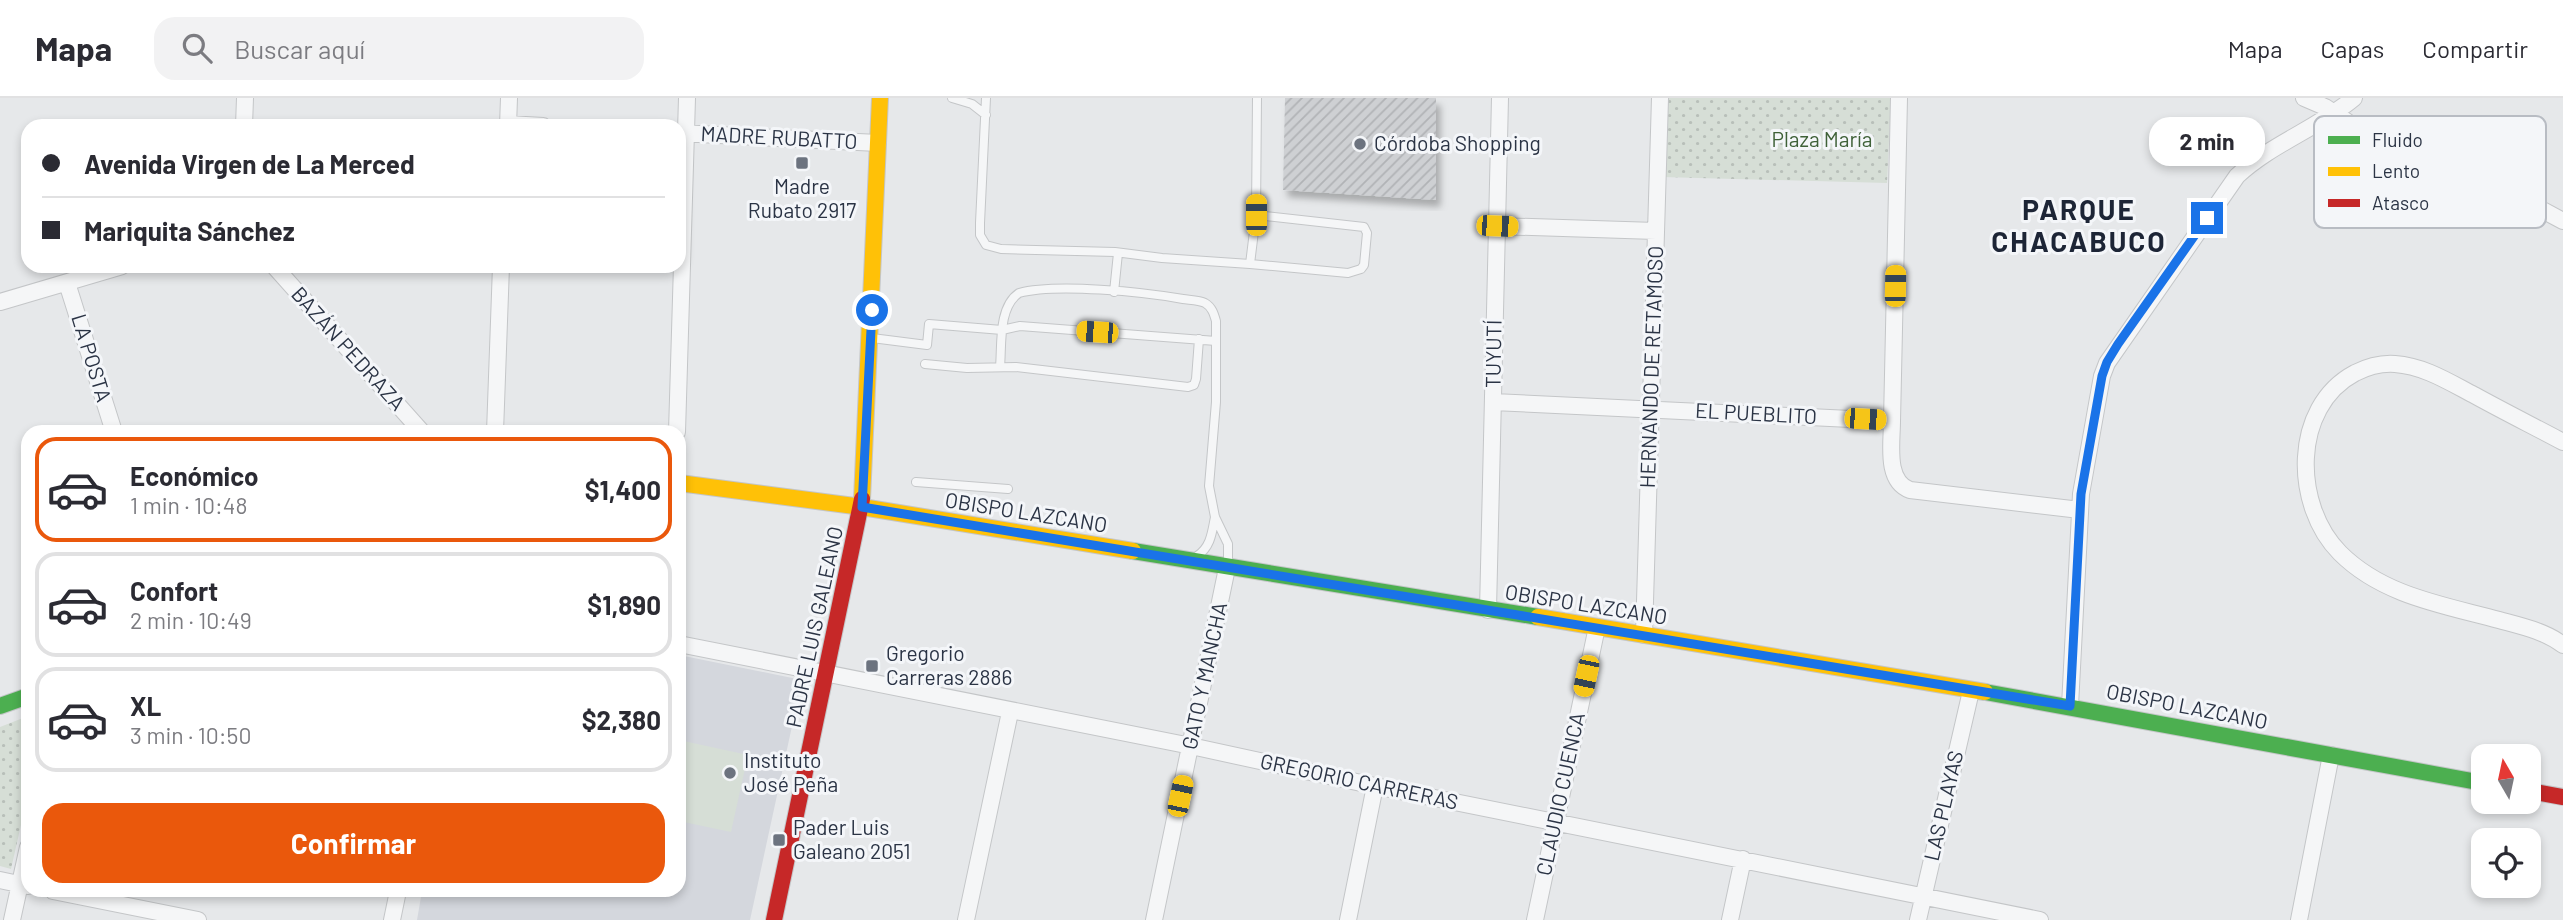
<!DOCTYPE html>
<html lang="es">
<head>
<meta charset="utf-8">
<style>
	:root { --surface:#fff; --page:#f2f2f3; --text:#2b2b33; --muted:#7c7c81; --line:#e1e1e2; --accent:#ea580c }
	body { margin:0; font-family:Barlow,sans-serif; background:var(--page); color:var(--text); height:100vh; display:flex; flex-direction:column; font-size:26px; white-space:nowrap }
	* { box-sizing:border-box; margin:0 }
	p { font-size:23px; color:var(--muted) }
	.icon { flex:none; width:38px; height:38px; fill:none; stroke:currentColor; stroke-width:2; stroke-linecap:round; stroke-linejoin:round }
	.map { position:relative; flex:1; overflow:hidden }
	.drawer { position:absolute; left:21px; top:327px; width:665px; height:472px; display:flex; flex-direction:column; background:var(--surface); border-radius:21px; box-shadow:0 4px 10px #0003 }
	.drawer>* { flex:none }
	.guide { position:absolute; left:21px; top:21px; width:665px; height:154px; border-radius:21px; box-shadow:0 4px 10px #0003; display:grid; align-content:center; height:154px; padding:0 21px; background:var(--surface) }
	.needle { width:46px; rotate:351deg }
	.controls { position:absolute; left:2471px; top:646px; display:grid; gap:14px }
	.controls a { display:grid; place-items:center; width:70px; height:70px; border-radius:14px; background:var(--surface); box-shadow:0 4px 10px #0003; font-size:35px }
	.end { position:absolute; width:32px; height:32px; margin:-16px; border:9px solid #1a73e8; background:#fff; box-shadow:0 0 0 4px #fff }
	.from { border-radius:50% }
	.bubble { position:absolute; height:49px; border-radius:21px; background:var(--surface); box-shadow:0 4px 10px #0003; font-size:23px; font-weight:700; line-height:49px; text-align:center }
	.car { position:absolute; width:21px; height:42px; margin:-21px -10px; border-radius:9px; box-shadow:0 0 5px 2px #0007; background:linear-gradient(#f5c518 24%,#345 0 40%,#f5c518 0 76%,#345 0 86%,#f5c518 0) }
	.guide b { display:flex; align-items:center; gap:24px; height:66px; font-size:26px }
	.guide b+b { border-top:2px solid var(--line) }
	.guide i { width:18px; height:18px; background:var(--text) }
	ul { padding:12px 0 0; list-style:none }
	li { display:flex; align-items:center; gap:21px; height:105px; margin:0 14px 10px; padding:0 7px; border:4px solid var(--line); border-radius:21px }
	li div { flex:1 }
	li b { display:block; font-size:26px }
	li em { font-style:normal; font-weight:700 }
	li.selected { border-color:var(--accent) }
	li>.icon { width:63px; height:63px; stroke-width:1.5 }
	.button { display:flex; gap:14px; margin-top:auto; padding:14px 21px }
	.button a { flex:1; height:80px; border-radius:21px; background:var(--accent); color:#fff; font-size:28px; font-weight:700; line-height:80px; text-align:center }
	header { display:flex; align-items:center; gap:42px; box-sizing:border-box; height:98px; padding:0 35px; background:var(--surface); border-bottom:2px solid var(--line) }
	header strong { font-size:33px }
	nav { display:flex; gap:38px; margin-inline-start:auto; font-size:24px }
	.search { width:490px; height:63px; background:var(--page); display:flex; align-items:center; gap:18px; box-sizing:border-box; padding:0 24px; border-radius:21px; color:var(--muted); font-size:26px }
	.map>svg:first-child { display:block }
	.built { fill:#d4d7dd }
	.park { fill:url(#park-dots) }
	.garden { fill:#d6ded6 }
	.building { fill:url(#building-hatch); filter:url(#shadow) }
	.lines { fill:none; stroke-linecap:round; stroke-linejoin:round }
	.lane-casing { stroke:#c4c6c8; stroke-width:10 }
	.street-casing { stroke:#c4c6c8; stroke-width:18 }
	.fast-casing { stroke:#c4c6c8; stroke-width:18 }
	.slow-casing { stroke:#c4c6c8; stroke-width:18 }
	.jam-casing { stroke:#c4c6c8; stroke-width:18 }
	.lane { stroke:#f5f6f7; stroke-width:8 }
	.street { stroke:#f5f6f7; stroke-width:16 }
	.fast { stroke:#4caf50; stroke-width:16 }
	.slow { stroke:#ffc107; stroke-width:16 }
	.jam { stroke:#c62828; stroke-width:16 }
	.route { stroke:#1a73e8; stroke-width:9 }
	.poi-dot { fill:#6c737f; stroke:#f4f6f9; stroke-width:2.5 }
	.labels { text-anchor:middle; stroke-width:6; stroke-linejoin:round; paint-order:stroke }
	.street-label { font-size:21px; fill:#2b3445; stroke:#f4f6f9 }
	.park-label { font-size:21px; fill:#3f6138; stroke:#f4f6f9 }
	.poi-label { font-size:21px; fill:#2b3445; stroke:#f4f6f9; text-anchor:start }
	.district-label { font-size:28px; font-weight:bold; letter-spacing:2px; fill:#1d2536; stroke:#f4f6f9 }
	.key { fill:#f4f6f9; stroke:#b8bcc3; stroke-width:2 }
	.key-label { font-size:19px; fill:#2b3445 }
</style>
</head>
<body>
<header>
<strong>Mapa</strong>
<div class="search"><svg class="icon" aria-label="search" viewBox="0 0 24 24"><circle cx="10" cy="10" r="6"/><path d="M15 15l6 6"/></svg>Buscar aquí</div>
<nav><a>Mapa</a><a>Capas</a><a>Compartir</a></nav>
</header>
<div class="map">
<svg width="2563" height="822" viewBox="0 0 2563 822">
	<defs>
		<pattern id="park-dots" width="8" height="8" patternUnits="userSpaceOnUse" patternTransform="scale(1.75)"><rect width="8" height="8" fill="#d6ded6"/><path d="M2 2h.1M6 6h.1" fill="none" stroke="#b8bfb9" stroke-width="1.8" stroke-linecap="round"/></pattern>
		<pattern id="building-hatch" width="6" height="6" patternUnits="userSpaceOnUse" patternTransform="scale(1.75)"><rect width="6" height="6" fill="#ced0d3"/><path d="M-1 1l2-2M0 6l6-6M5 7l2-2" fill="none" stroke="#b1b3b6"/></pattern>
		<filter id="shadow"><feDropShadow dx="4.5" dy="7" stdDeviation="3.5" flood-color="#0004"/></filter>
	</defs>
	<rect width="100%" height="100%" fill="#e6e8ea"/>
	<path class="built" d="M679 557 802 582 750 822H417L422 793H679Z"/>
	<path class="park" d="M1661 0H1891L1887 85 1662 79Z
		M28 618V696L11 771 0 768V629Z"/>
	<path class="garden" d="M679 642 748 657 731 734 679 723Z"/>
	<path class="building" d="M1285 0H1436V102L1283 92Z"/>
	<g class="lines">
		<defs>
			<path id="lane" d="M952 0 972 6 986 17
				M986 0 980 125V137L986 147 1001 151 1115 154 1162 160 1250 166 1256 117 1257 0
				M1250 166 1348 175 1361 171 1364 167 1367 135 1364 129 1256 117
				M1114 194 1118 155
				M872 240 927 247 929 226 1002 232 1020 228 1216 243
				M925 266 967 270 1016 269 1188 289 1194 287 1196 281 1199 241
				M1000 269C1002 247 998 209 1019 195 1056 185 1144 194 1183 201 1189 202 1199 202 1205 205 1212 209 1214 216 1216 223V304L1209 388 1215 419 1228 446V467
				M916 384 1008 391
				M1197 458C1211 449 1212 434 1215 419"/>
			<path id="street" d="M1899 0 1892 323C1892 345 1885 383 1910 392L2080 412
				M2304 0 2325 9 2361 33 2436 55 2563 123
				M508 26 543 28
				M244 28 245 0
				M508 28 509 0
				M679 35 878 45
				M1497 128 1656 133
				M274 168 422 334
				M67 185 114 334
				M0 204 122 168
				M1493 304 1892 323
				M495 334 501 168
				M677 334 687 0
				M2563 344C2533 328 2503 313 2474 297 2449 284 2424 268 2395 266 2382 265 2367 269 2355 275 2291 309 2293 408 2340 455 2383 498 2444 507 2499 522 2521 528 2545 533 2563 547
				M1488 512 1500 0
				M1644 537 1660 0
				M679 546 1191 648 1375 688 2040 822
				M2070 608 2081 396 2102 278 2107 265 2237 78C2271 46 2318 30 2354 0
				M0 782 28 788
				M53 793 198 822
				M12 822 28 749
				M392 822 398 793
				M966 822 1010 614
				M1154 822 1227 470
				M1348 822 1375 688
				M1535 822 1597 529
				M1730 822 1743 761
				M1918 822 1971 593
				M2299 822 2331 657"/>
			<path id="fast" d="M1133 453 1538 519
				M1985 594 2483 685
				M0 608 28 598"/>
			<path id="slow" d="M679 385 862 409 1133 453
				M862 401 880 0
				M1538 519 1985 594"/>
			<path id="jam" d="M2529 693 2563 699
				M774 822 862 401"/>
		</defs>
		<use href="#lane" class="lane-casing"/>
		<use href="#street" class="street-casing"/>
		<use href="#fast" class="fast-casing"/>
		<use href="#slow" class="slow-casing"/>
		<use href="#jam" class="jam-casing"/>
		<use href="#lane" class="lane"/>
		<use href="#street" class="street"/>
		<use href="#fast" class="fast"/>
		<use href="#slow" class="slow"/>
		<use href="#jam" class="jam"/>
	</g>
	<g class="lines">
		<path class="route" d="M872 212 862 409 2070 608 2081 396 2102 278 2107 264 2118 246 2207 120"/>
	</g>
	<g class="poi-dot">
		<circle cx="1360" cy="46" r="7"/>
		<rect x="795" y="58" width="14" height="14" rx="3.5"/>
		<rect x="865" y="561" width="14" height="14" rx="3.5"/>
		<circle cx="730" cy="675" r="7"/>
		<rect x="772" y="735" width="14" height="14" rx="3.5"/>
	</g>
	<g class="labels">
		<g class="street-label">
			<text transform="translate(779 40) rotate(3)" y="7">MADRE RUBATTO</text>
			<text transform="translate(348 251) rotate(48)" y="7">BAZÁN PEDRAZA</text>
			<text transform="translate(1494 256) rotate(-89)" y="7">TUYUTÍ</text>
			<text transform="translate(91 260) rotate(73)" y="7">LA POSTA</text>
			<text transform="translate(1652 269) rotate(-88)" y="7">HERNANDO DE RETAMOSO</text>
			<text transform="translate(1756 316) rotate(3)" y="7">EL PUEBLITO</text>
			<text transform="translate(1026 415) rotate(9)" y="7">OBISPO LAZCANO</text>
			<text transform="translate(1586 507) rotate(9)" y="7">OBISPO LAZCANO</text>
			<text transform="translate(815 529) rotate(-78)" y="7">PADRE LUIS GALEANO</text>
			<text transform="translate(1205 578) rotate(-78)" y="7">GATO Y MANCHA</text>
			<text transform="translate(2187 609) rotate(11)" y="7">OBISPO LAZCANO</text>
			<text transform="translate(1359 684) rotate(12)" y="7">GREGORIO CARRERAS</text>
			<text transform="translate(1561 696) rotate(-78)" y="7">CLAUDIO CUENCA</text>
			<text transform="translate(1944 708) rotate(-77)" y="7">LAS PLAYAS</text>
		</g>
		<g class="park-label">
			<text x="1822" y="49">Plaza María</text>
		</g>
		<g class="poi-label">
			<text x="1374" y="53">Córdoba Shopping</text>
			<text x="802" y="96" text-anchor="middle">Madre<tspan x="802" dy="24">Rubato 2917</tspan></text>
			<text x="886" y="563">Gregorio<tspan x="886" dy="24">Carreras 2886</tspan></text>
			<text x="744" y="670">Instituto<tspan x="744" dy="24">José Peña</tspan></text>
			<text x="793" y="737">Pader Luis<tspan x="793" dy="24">Galeano 2051</tspan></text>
		</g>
		<g class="district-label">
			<text x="2079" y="122">PARQUE<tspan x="2079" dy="32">CHACABUCO</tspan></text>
		</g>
	</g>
	<rect x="2314" y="18" width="232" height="112" rx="10" class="key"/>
	<rect x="2328" y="38" width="32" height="8" fill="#4caf50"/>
	<rect x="2328" y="69" width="32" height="9" fill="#ffc107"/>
	<rect x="2328" y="101" width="32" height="8" fill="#c62828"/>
	<g class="key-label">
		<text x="2372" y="49">Fluido</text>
		<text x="2372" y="80">Lento</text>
		<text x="2372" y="112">Atasco</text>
	</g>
</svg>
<div class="controls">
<a><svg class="needle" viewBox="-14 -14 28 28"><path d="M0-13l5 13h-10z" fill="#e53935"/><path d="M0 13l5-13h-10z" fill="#7c7c81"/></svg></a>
<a><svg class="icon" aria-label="locate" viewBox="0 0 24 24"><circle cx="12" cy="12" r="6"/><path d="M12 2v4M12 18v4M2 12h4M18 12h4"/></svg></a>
</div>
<i class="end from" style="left:872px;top:212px"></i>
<i class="end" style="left:2207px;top:120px"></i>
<div class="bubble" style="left:2149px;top:19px;width:116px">2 min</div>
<i class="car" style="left:1256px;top:117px;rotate:0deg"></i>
<i class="car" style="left:1497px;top:128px;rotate:92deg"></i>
<i class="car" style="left:1895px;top:188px;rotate:1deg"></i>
<i class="car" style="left:1097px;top:234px;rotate:274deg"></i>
<i class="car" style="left:1865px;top:321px;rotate:93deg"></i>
<i class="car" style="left:1586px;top:578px;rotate:192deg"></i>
<i class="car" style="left:1180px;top:698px;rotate:12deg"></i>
<div class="guide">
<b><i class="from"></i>Avenida Virgen de La Merced</b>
<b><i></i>Mariquita Sánchez</b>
</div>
<section class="drawer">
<ul>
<li class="selected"><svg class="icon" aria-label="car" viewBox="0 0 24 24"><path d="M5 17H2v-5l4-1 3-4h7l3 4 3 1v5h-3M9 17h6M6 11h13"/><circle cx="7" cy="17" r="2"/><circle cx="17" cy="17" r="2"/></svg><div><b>Económico</b><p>1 min · 10:48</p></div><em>$1,400</em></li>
<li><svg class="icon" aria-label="car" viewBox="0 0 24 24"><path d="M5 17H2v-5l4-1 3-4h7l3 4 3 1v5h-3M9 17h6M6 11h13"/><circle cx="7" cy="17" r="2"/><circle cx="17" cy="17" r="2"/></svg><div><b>Confort</b><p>2 min · 10:49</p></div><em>$1,890</em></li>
<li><svg class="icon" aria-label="car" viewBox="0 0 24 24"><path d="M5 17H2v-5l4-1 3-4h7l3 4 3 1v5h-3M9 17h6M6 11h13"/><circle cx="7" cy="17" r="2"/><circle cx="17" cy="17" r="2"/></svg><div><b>XL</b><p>3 min · 10:50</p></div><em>$2,380</em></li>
</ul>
<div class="button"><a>Confirmar</a></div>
</section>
</div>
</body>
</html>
